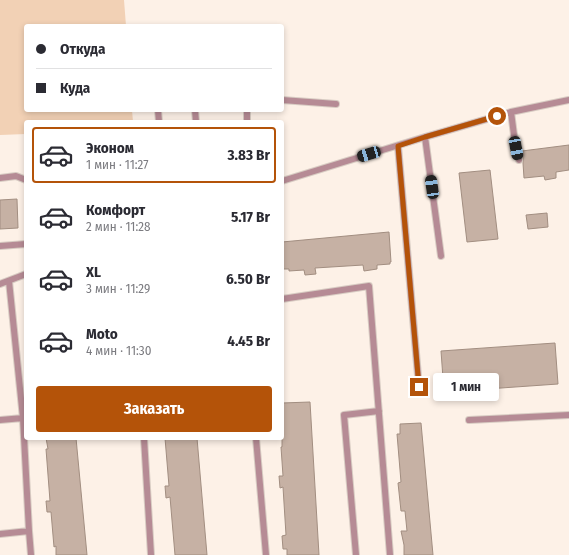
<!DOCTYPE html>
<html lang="ru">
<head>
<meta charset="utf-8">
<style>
	:root { --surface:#fff; --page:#f7f7f7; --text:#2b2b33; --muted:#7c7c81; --line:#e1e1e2; --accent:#b45309 }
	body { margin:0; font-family:"Fira Sans Condensed",sans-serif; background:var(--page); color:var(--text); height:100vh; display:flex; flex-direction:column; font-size:15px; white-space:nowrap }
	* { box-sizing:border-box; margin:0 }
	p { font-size:13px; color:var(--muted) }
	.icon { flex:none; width:22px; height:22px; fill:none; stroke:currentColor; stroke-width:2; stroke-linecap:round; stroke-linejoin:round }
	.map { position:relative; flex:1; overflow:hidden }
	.side { position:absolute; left:24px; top:120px; width:260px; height:320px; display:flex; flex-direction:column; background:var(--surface); border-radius:4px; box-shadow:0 2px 6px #0003 }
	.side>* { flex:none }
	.guide { position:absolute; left:24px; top:24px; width:260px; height:88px; border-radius:4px; box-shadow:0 2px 6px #0003; display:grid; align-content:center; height:88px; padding:0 12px; background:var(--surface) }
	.end { position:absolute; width:18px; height:18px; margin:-9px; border:5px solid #b45309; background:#fff; box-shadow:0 0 0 2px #fff }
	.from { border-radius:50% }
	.bubble { position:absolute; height:28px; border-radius:4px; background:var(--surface); box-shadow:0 2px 6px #0003; font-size:13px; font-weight:700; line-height:28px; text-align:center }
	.car { position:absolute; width:12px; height:24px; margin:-12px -6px; border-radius:5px; box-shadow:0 0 3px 1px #0007; background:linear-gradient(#222 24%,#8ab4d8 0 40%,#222 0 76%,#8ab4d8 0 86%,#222 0) }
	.guide b { display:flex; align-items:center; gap:14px; height:38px; font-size:15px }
	.guide b+b { border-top:1px solid var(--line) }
	.guide i { width:10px; height:10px; background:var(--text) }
	ul { padding:7px 0 0; list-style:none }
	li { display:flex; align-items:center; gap:12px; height:56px; margin:0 8px 6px; padding:0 4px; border:2px solid transparent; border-radius:4px }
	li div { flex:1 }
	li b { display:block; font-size:15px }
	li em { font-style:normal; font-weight:700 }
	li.on { border-color:var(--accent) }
	li>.icon { width:36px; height:36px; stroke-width:1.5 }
	.cta { display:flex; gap:8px; margin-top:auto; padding:8px 12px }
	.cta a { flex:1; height:46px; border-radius:4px; background:var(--accent); color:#fff; font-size:16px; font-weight:700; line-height:46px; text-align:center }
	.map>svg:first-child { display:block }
	.green { fill:#f2d1b5 }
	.building { fill:#c6b1a4; stroke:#a28e81 }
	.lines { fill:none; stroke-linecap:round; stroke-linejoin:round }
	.service-casing { stroke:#d8ccc3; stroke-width:8 }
	.service { stroke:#b68b95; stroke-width:6 }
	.route { stroke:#b45309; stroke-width:5 }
</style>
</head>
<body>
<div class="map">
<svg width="569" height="555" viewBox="0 0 569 555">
	<rect width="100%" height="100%" fill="#fdf1e7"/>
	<path class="green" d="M0 0H124L126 26H26V110H132L133 122H26V134L0 135Z"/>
	<path class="building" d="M569 145V170L556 172V178L545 180 544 176 524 178 523 163V159L522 151Z
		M490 170 498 239 467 242 459 173Z
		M17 199 18 228 0 229V200Z
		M547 213 548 227 528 229 526 215Z
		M389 232 391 262H390V264L377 265V269L364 271 363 265 315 268 316 274 305 275 304 270 289 271V269H282V242Z
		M555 343 558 384 444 392 441 351Z
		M310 402 319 555H287V549H283L282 536 286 535 283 487 280 488 279 476H283L281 447H282V403Z
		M421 423 433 555H404V545L401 531H407L405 511H401L398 483 401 482 397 434H400V424Z
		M46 438H76L87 555H56V546L54 547 51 512H47L46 501H50L46 449H48Z
		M165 438H197L207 555H175L170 497 166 498 165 486H169Z"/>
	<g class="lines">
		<defs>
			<path id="service" d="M282 100 336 104
				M158 110 159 122
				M195 110 196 122
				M247 110V122
				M511 112 514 135 519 160
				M425 137 441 256
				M398 146 419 387
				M0 178 16 176 26 180
				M282 181 425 137 511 112 569 100
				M0 246 26 244
				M0 284 26 274
				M282 299 369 286 390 555
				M0 420 23 418
				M469 420 569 415
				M144 438 151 555
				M256 438 266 555
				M29 531 31 555
				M0 534 29 531 23 418 9 281
				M356 555 344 415 379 411"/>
		</defs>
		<use href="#service" class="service-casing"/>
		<use href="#service" class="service"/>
	</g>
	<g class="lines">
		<path class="route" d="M419 387 398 146 425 137 497 116"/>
	</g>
</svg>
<i class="end from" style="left:497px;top:116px"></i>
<i class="end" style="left:419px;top:387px"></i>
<div class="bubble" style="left:433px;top:373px;width:66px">1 мин</div>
<i class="car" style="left:516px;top:148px;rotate:169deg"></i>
<i class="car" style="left:369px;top:154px;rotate:254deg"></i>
<i class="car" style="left:432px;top:187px;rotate:352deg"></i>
<div class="guide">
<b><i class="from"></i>Откуда</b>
<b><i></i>Куда</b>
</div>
<section class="side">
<ul>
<li class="on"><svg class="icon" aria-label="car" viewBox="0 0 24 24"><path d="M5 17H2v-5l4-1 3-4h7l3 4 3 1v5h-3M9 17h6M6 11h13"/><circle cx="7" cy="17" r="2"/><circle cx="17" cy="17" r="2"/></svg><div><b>Эконом</b><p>1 мин · 11:27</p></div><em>3.83 Br</em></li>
<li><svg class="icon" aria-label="car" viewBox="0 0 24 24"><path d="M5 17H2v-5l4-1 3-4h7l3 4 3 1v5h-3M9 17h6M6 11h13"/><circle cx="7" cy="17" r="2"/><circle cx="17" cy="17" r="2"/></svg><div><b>Комфорт</b><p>2 мин · 11:28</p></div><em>5.17 Br</em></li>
<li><svg class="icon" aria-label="car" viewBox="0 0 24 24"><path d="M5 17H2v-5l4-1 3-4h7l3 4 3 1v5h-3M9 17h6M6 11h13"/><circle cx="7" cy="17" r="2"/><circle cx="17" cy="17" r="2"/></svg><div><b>XL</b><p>3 мин · 11:29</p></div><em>6.50 Br</em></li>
<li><svg class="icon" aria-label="car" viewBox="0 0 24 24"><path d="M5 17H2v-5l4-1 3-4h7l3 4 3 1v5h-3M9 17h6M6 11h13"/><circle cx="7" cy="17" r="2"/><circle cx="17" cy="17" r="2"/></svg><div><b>Moto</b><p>4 мин · 11:30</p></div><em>4.45 Br</em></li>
</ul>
<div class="cta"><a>Заказать</a></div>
</section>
</div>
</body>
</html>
